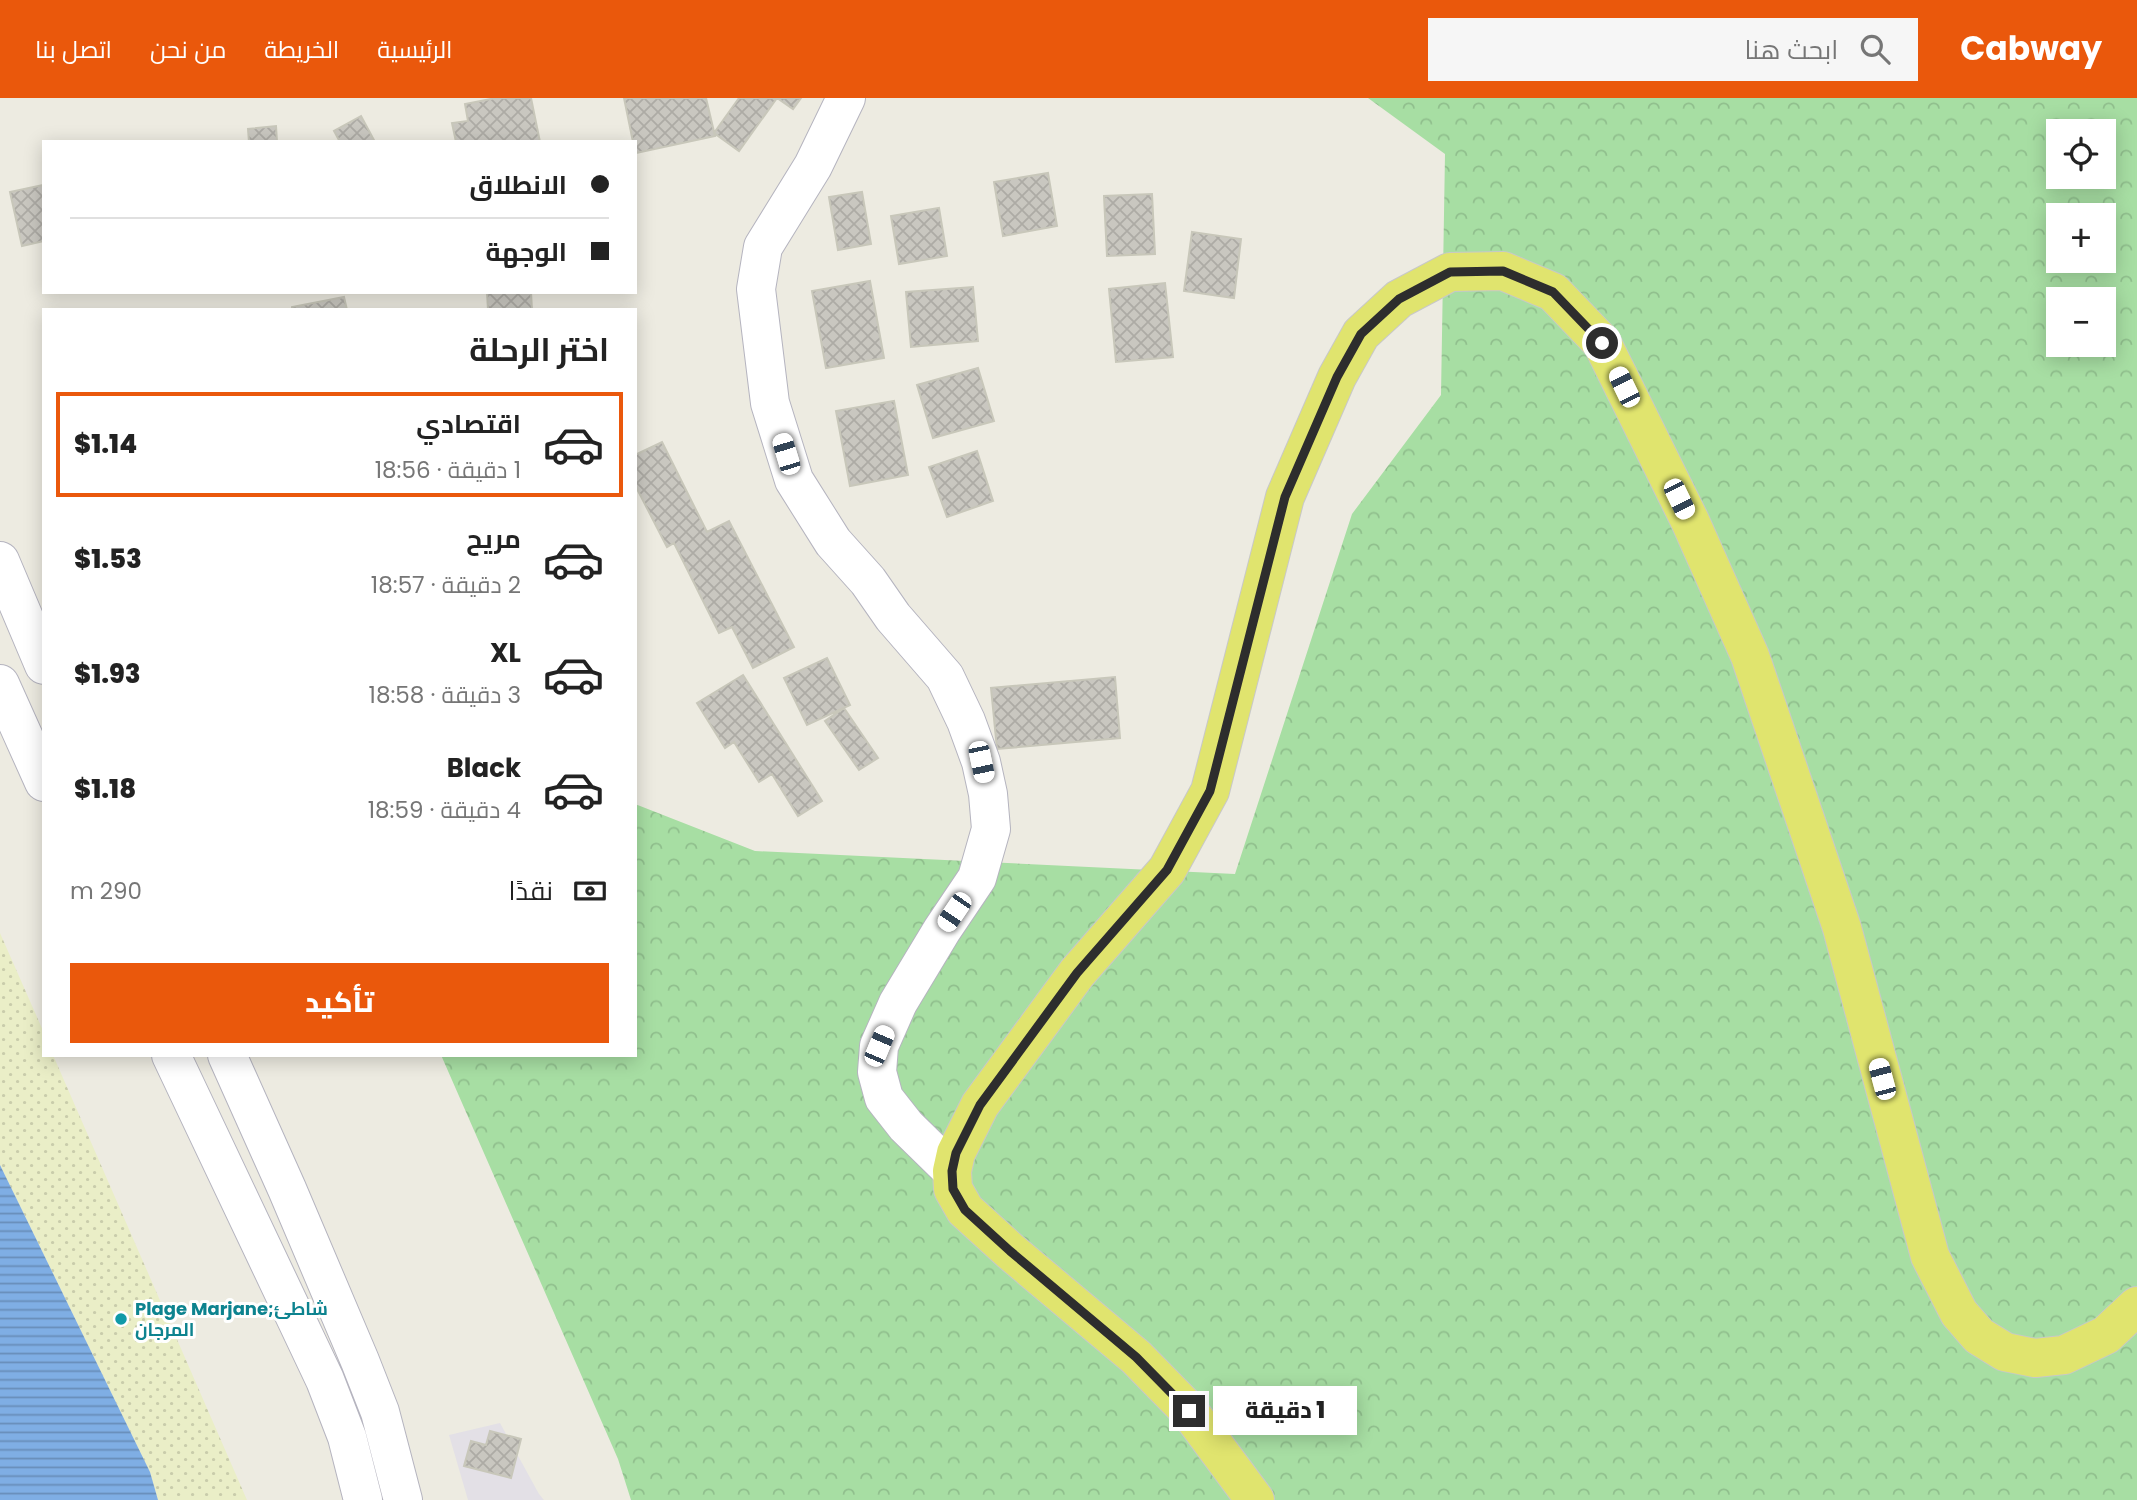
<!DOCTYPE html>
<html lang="ar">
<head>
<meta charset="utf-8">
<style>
	:root { --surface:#fff; --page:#f6f6f6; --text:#222; --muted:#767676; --line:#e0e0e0; --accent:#ea580c }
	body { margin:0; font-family:Poppins,Cairo,sans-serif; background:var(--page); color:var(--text); direction:rtl; height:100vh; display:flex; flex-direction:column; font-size:26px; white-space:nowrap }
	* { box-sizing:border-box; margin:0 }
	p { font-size:23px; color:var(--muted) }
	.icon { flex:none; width:38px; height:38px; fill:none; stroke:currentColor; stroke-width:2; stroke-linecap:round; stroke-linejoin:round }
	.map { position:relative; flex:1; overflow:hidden; direction:ltr }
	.details { position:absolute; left:42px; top:210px; width:595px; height:749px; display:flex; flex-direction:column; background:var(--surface); border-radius:0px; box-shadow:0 4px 18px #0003; direction:rtl }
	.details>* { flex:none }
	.banner { position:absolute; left:42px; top:42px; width:595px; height:154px; border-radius:0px; box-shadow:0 4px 18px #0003; direction:rtl; display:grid; align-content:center; height:154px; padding:0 28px; background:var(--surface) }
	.buttons { position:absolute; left:2046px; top:21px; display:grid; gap:14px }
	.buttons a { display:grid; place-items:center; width:70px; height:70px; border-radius:0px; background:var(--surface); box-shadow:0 4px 18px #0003; font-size:35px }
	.end { position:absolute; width:32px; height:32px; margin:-16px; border:9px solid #2d2d2d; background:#fff; box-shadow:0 0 0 4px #fff }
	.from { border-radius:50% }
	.bubble { position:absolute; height:49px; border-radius:0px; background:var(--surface); box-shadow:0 4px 18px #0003; font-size:23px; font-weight:800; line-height:49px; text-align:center; direction:rtl }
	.car { position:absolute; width:21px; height:42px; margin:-21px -10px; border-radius:9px; box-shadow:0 0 5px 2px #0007; background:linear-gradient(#fff 24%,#345 0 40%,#fff 0 76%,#345 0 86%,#fff 0) }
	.banner b { display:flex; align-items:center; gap:24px; height:66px; font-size:26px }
	.banner b+b { border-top:2px solid var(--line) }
	.banner i { width:18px; height:18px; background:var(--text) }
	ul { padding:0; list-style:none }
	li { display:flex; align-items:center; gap:21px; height:105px; margin:0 14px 10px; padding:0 14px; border:4px solid transparent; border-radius:0px }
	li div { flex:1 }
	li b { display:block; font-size:26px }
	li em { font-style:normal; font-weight:800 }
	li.on { border-color:var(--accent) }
	li>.icon { width:63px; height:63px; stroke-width:1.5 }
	h2 { padding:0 28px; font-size:32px; line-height:84px }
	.pay { display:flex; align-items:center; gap:18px; height:77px; padding:0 28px; font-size:26px }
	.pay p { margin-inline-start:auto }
	.cta { display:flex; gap:14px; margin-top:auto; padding:14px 28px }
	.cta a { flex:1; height:80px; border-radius:0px; background:var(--accent); color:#fff; font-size:28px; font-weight:800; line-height:80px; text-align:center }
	header { display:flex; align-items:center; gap:42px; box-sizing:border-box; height:98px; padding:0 35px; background:var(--accent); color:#fff }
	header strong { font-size:33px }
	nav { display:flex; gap:38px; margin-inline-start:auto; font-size:24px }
	.search { width:490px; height:63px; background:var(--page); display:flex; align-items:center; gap:18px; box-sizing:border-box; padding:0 24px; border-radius:0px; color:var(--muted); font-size:26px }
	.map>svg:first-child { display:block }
	.industrial { fill:#e3e0e6 }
	.forest { fill:url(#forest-crowns); fill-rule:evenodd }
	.sand { fill:url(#sand-dots) }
	.water { fill:url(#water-rules) }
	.building { fill:url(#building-cross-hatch); stroke:#c8c7ba; stroke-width:2 }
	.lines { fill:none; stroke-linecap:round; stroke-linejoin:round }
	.minor-casing { stroke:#b5b4bf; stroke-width:40 }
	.major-casing { stroke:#c8c8c8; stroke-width:40 }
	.minor { stroke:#fff; stroke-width:38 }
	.major { stroke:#e0e46e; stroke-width:38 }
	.route { stroke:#2d2d2d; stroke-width:9 }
	.culture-dot { fill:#0f9aa8; stroke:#fff; stroke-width:2.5 }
	.labels { text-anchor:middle; stroke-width:6; stroke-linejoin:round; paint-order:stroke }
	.culture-label { font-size:18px; font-weight:bold; fill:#0d838f; stroke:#fff; text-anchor:start }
</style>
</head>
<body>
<header>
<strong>Cabway</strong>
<div class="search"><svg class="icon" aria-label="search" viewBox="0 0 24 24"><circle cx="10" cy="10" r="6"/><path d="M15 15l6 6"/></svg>ابحث هنا</div>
<nav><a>الرئيسية</a><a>الخريطة</a><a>من نحن</a><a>اتصل بنا</a></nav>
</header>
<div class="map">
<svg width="2137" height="1402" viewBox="0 0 2137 1402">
	<defs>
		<pattern id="forest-crowns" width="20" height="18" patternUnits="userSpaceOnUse" patternTransform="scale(1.75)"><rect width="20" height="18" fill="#a7dea3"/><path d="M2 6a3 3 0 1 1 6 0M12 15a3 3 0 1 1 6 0" fill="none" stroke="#90bf8d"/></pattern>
		<pattern id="sand-dots" width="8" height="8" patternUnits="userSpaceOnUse" patternTransform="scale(1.75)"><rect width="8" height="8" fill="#eaeec7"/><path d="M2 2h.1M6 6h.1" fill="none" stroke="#c9ccab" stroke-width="1.8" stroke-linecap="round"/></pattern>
		<pattern id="water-rules" width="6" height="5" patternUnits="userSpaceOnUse" patternTransform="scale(1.75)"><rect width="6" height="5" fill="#7faee4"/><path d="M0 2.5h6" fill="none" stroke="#688eb9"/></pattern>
		<pattern id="building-cross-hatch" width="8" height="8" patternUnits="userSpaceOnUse" patternTransform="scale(1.75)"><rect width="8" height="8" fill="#c9c7c0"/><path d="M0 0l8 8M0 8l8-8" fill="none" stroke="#adaba5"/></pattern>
	</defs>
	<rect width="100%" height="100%" fill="#edebe1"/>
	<path class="industrial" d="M500 1325 539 1396 544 1402H468L449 1337Z"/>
	<path class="forest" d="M1368 0H2137V1402H631L618 1361 441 957H635V706L755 753 1235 776 1352 416 1441 297 1445 56ZM2058 33H2104V79H2058ZM2058 117H2104V163H2058ZM2058 201H2104V247H2058Z"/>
	<path class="sand" d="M0 835 44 935V957H53L247 1402H158L150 1374 0 1067Z"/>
	<path class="water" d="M0 1067 150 1374 158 1402H0Z"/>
	<path class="building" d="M496 0H531L540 44H456L452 25 468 23 465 6Z
		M624 0H706L715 38 636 55 635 44H633Z
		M739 0H801L793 11 777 0 739 53 714 35Z
		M361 18 375 44H340L334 33Z
		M276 28 277 44H249L248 31Z
		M1048 75 1057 128 1003 138 994 84Z
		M43 87 44 143 22 148 10 94Z
		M862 94 871 146 838 152 829 99Z
		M1152 96 1155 156 1107 158 1104 98Z
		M939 110 947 158 899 166 891 118Z
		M1192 134 1241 141 1234 200 1184 193Z
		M870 183 884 260 826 270 812 193Z
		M1165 185 1173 259 1116 264 1109 191Z
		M973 189 978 243 911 249 906 194Z
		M487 194H531L532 212H488Z
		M344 199 347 212H292V209Z
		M978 270 994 323 933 340 917 287Z
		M894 303 908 377 850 388 836 313Z
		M662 344 707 434 729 423 794 549 753 570 732 529 719 535 674 445 667 449 635 387V357Z
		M977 353 993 403 947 419 929 369Z
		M827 560 850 607 807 627 784 580Z
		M743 577 822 703 798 718 772 676 759 684 734 644 725 650 697 605Z
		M1115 579 1120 640 997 651 991 590Z
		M844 610 878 660 859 672 825 623Z
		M490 1333 521 1341 511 1380 464 1368 471 1343 486 1347Z"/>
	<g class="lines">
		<defs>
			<path id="minor" d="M846 0 813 68 763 149 756 191 770 305 794 382 833 444 868 483 893 519 945 579 966 623 981 664 988 696 991 731 977 780 942 832 898 905 879 948 877 974 884 1000 906 1028 952 1073
				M0 463 44 567
				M0 586 44 684
				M171 957 325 1282 347 1339 363 1402
				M227 957 287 1091 360 1263 380 1314 403 1402"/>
			<path id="major" d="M1255 1402 1189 1313 1136 1259 1010 1153 965 1112 953 1091 952 1073 956 1055 980 1007 1077 875 1167 772 1210 693 1285 399 1337 279 1361 236 1399 201 1450 174 1503 173 1553 194 1602 245 1690 423 1750 558 1842 830 1930 1158 1959 1215 1979 1238 2005 1254 2035 1260 2064 1257 2106 1237 2137 1208"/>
		</defs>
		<use href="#minor" class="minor-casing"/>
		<use href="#major" class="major-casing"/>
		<use href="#minor" class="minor"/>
		<use href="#major" class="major"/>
	</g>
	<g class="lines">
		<path class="route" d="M1189 1313 1136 1259 1010 1153 965 1112 953 1091 952 1073 956 1055 980 1007 1077 875 1167 772 1210 693 1285 399 1337 279 1361 236 1399 201 1450 174 1503 173 1553 194 1602 245"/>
	</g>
	<circle class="culture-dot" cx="121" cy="1221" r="7"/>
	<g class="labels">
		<g class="culture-label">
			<text x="135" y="1217">Plage Marjane;شاطئ<tspan x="135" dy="21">المرجان</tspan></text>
		</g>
	</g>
</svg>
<div class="buttons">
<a><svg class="icon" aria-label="locate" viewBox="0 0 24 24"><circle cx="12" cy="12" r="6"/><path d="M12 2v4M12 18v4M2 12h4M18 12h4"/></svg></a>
<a>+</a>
<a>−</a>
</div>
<i class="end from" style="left:1602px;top:245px"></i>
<i class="end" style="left:1189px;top:1313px"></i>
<div class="bubble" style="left:1213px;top:1288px;width:144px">1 دقيقة</div>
<i class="car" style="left:1624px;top:289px;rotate:334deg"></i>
<i class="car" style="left:786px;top:356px;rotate:343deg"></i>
<i class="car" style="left:1679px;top:401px;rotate:154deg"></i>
<i class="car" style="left:981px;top:664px;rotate:168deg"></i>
<i class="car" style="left:954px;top:814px;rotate:214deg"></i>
<i class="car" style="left:879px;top:948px;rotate:23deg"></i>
<i class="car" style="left:1882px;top:981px;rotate:345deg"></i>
<div class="banner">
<b><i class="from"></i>الانطلاق</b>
<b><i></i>الوجهة</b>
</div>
<section class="details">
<h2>اختر الرحلة</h2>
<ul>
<li class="on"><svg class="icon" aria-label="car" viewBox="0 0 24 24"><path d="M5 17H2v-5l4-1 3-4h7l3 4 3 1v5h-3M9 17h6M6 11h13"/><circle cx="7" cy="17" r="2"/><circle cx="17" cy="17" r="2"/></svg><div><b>اقتصادي</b><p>1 دقيقة · 18:56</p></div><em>$1.14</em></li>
<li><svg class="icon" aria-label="car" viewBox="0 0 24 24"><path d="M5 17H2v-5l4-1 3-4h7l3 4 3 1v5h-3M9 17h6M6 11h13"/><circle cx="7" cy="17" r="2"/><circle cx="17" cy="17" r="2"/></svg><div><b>مريح</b><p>2 دقيقة · 18:57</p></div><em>$1.53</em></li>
<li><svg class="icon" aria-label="car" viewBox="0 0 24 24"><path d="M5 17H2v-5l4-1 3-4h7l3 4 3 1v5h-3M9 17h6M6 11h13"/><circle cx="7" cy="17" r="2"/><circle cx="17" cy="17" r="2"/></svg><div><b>XL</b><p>3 دقيقة · 18:58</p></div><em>$1.93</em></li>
<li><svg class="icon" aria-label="car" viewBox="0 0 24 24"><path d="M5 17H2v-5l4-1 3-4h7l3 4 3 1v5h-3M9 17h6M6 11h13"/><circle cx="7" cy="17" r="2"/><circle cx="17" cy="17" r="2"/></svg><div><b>Black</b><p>4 دقيقة · 18:59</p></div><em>$1.18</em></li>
</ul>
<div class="pay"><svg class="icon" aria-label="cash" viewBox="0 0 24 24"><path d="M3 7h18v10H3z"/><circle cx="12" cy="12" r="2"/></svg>نقدًا<p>290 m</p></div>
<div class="cta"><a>تأكيد</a></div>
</section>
</div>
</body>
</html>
